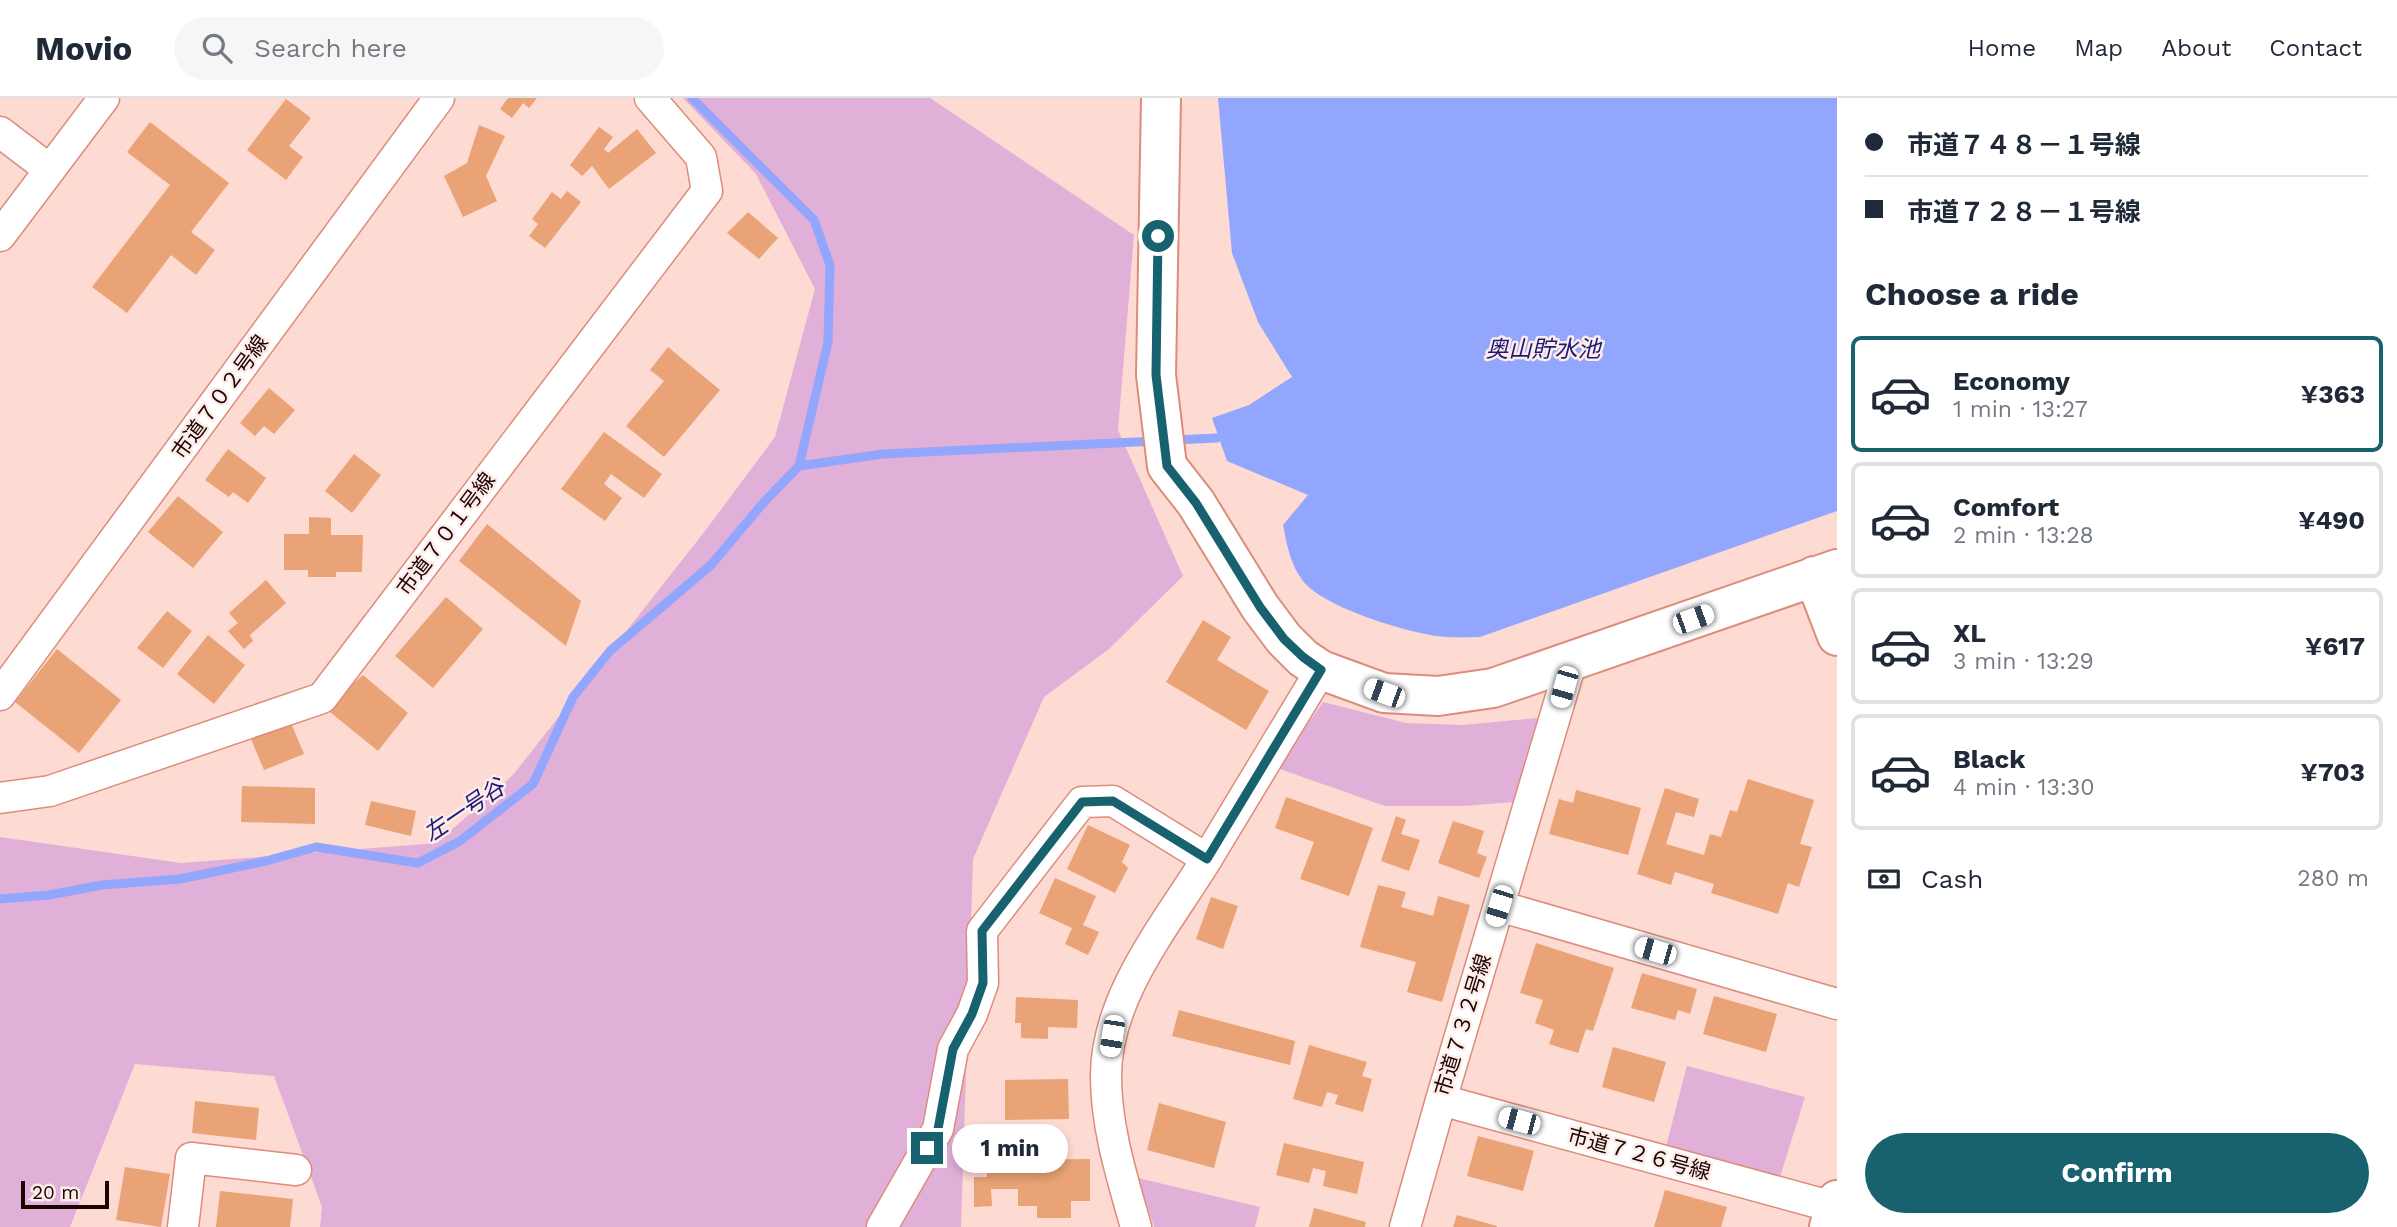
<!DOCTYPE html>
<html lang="en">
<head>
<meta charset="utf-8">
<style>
	:root { --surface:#fff; --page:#f6f6f7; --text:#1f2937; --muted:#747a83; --line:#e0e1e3; --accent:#18626f }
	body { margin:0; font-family:"Work Sans","Noto Sans JP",sans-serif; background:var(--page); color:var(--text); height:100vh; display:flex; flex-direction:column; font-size:26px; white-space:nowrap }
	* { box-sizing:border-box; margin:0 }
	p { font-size:23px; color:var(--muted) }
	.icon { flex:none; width:38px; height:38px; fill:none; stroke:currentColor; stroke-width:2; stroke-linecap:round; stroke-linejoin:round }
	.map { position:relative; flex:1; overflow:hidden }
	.drawer { display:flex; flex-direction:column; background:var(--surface); width:560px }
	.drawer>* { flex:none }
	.guide { display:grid; align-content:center; height:154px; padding:0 28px; background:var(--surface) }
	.scale { position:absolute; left:21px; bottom:18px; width:88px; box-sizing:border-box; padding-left:7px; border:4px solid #1c0201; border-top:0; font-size:19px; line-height:24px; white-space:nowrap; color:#1c0201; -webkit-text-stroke:5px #feece8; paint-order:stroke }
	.end { position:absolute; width:32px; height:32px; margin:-16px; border:9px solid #18626f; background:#fff; box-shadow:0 0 0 4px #fff }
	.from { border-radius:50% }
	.bubble { position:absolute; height:49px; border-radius:24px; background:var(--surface); box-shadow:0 4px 10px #0003; font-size:23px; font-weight:700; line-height:49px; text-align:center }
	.car { position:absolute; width:21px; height:42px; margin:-21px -10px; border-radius:9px; box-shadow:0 0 5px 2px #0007; background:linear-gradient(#fff 24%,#345 0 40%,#fff 0 76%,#345 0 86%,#fff 0) }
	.guide b { display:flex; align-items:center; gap:24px; height:66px; font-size:26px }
	.guide b+b { border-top:2px solid var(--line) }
	.guide i { width:18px; height:18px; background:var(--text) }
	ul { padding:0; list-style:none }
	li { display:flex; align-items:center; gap:21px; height:116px; margin:0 14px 10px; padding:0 14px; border:4px solid var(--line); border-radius:10px }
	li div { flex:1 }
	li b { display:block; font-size:26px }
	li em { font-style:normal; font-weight:700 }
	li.active { border-color:var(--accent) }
	li>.icon { width:63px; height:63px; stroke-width:1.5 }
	h2 { padding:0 28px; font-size:32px; line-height:84px }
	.pay { display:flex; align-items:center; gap:18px; height:77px; padding:0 28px; font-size:26px }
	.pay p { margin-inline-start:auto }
	.cta { display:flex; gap:14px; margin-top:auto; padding:14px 28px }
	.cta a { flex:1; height:80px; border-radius:42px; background:var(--accent); color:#fff; font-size:28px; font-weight:700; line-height:80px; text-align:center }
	header { display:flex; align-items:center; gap:42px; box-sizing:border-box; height:98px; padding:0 35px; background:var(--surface); border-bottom:2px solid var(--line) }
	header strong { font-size:33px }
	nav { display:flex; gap:38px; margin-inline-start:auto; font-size:24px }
	.search { width:490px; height:63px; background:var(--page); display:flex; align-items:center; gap:18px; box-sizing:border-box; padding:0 24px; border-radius:38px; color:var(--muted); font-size:26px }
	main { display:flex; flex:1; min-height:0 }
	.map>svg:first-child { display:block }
	.green { fill:#e1b0d8 }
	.water { fill:#92a6fd }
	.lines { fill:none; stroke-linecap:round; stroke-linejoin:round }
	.stream { stroke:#92a6fd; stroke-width:9 }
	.building { fill:#e9a376 }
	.street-casing { stroke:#dd8c7b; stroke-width:33 }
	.secondary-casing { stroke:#dd8c7b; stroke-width:42 }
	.street { stroke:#fff; stroke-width:30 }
	.secondary { stroke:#fff; stroke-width:38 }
	.route { stroke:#18626f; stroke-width:9 }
	.labels { text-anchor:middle; stroke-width:5; stroke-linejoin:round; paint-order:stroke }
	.street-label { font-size:21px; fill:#1c0201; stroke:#feece8 }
	.water-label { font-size:23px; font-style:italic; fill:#1c197b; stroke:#feece8 }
</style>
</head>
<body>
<header>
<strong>Movio</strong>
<div class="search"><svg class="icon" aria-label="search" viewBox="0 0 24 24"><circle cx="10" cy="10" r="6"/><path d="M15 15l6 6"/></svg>Search here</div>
<nav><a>Home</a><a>Map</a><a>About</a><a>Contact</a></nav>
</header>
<main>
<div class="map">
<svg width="1837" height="1129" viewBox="0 0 1837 1129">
	<rect width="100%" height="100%" fill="#fddad2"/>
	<path class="green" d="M683 0H930L1134 137 1118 332 1183 478 1109 551 1044 599 973 761 961 1129H320L322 1109 274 978 135 966 70 1129H0V739L181 765 437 745 513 677 705 433 775 339 815 191 756 76Z
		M1323 604 1406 625 1463 627 1538 620 1514 704 1463 708H1385L1277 670Z
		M1687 968 1805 999 1779 1082 1666 1048Z
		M1138 1080 1260 1109 1255 1129H1154Z"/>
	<path class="water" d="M1218 0H1837V413L1480 539C1466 539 1450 540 1436 538 1403 533 1323 509 1303 483 1290 466 1287 447 1283 427L1308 397 1227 363 1212 320 1249 307 1292 279 1258 224 1232 155Z"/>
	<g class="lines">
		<path class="stream" d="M692 0 814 122 830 167 828 244 799 368
			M1174 342 1217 340
			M799 368 883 356 1156 343
			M0 801 49 797 102 787 180 781 266 763 316 749 418 765 460 743 533 686 573 599 610 553 711 467 764 404 799 368"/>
	</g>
	<path class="building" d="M508 0H537L529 10 523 5 512 20 500 11Z
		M286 1 311 20 289 48 303 59 286 82 247 52Z
		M150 24 229 85 191 134 215 152 196 177 171 157 127 215 92 189 170 87 127 54Z
		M479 27 505 38 486 78 497 103 463 119 444 78 467 65Z
		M599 29 613 39 604 51 608 55 637 31 656 55 609 91 592 68 582 78 570 67Z
		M567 93 581 104 545 150 529 138 538 126 532 121 552 94 561 101Z
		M748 114 778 140 759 161 727 135Z
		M668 249 720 292 664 359 626 328 664 283 650 272Z
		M269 290 295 312 274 336 264 328 255 338 240 325Z
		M604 334 662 376 644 400 611 376 604 386 622 400 605 423 561 391Z
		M228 351 266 380 248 405 233 394 229 399 205 382Z
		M354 356 381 377 352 415 325 393Z
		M178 398 223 434 193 470 148 434Z
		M309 419 331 420V437H363L362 474H336V479H308V472H284V436H309Z
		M487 426 581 503 566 548 459 463Z
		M266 482 286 505 250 537 253 543 244 551 228 533 238 525 229 515Z
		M446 499 483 531 433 590 395 558Z
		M167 513 192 533 163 570 137 550Z
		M1203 522 1231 539 1217 562 1269 593 1246 632 1166 584Z
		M208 537 245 567 214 606 177 576Z
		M57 551 121 602 79 655 15 604Z
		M363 577 408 615 378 653 325 610Z
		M291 625 304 656 264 672 251 641Z
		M1748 681 1814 702 1800 746 1812 749 1799 789 1788 785 1778 816 1711 795 1714 786 1675 774 1671 787 1637 776 1665 690 1699 701 1694 719 1676 714 1666 746 1704 757 1710 736 1721 739 1730 712 1737 714Z
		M242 688 315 690V726L241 724Z
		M1576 692 1641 710 1628 757 1549 736 1559 701 1573 705Z
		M1286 699 1373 730 1349 798 1300 781 1314 744 1275 730Z
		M371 703 416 713 411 738 365 727Z
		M1396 718 1406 722 1401 736 1420 742 1409 773 1381 763Z
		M1453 723 1484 733 1477 755 1487 759 1479 780 1438 765Z
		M1088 727 1130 747 1122 764 1128 770 1115 795 1067 771Z
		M1055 780 1096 798 1083 827 1099 834 1088 857 1065 846 1072 830 1039 815Z
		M1378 787 1406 794 1401 809 1433 818 1438 798 1470 807 1442 904 1407 894 1416 864 1360 849Z
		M1211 799 1238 808 1223 851 1196 841Z
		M1536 845 1614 870 1593 933 1586 931 1578 955 1549 946 1554 932 1535 925 1543 902 1520 895Z
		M1642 875 1697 891 1690 916 1678 912 1675 922 1631 910Z
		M1714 898 1777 916 1766 954 1703 936Z
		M1016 899 1078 902 1077 930 1048 929V941L1021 940V925H1015Z
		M1179 912 1295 943 1290 967 1172 938Z
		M1309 947 1367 964 1362 978 1372 981 1363 1014 1335 1006 1338 997 1327 994 1322 1009 1293 1001Z
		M1613 949 1666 964 1654 1004 1602 989Z
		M1068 981 1069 1021 1005 1022V982Z
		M195 1003 259 1010 256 1042 192 1035Z
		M1159 1005 1226 1024 1214 1070 1147 1052Z
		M1478 1038 1534 1053 1523 1093 1467 1078Z
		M1284 1045 1364 1064 1357 1096 1323 1088 1326 1073 1313 1070 1309 1085 1276 1077Z
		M1090 1061V1103H1071V1120H1037V1108H1018V1091H991L992 1108 974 1109V1079H987V1062Z
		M125 1069 170 1076 161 1129 116 1122Z
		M1665 1092 1727 1109 1721 1129H1654Z
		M220 1093 293 1101 290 1129H216Z
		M1314 1110 1366 1124 1365 1129H1309Z
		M1457 1117 1497 1128V1129H1453Z"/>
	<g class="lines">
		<defs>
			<path id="street" d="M0 34 50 72
				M0 138 104 0
				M0 597 439 0
				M0 700 50 693 322 600 707 93 701 59 650 0
				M1499 808 1837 906
				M1441 1002 1837 1110
				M183 1129 191 1060 296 1072
				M882 1129 938 1031 953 951 972 916 983 885 982 833 1082 704 1113 703 1207 761
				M1136 1129C1122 1079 1106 1030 1106 978 1106 897 1168 825 1208 759 1246 697 1283 634 1321 572
				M1405 1129 1441 1002 1571 565"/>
			<path id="secondary" d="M1161 0 1156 277 1167 368 1196 405 1260 509 1284 541 1303 560 1321 572 1384 595 1438 598 1493 590 1837 471
				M1814 478 1837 538
				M1829 1129 1837 1102"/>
		</defs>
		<use href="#street" class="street-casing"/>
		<use href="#secondary" class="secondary-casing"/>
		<use href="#street" class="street"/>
		<use href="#secondary" class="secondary"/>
	</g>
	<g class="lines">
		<path class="route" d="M927 1050 938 1031 953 951 972 916 983 885 982 833 1082 704 1113 703 1207 761 1321 572 1303 559 1284 541 1260 509 1196 405 1167 368 1156 277 1158 138"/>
	</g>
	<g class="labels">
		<g class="street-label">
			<text transform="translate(220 299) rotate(-54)" y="7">市道７０２号線</text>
			<text transform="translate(446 436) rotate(-53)" y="7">市道７０１号線</text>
			<text transform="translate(1463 927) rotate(-73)" y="7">市道７３２号線</text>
			<text transform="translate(1639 1056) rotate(15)" y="7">市道７２６号線</text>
		</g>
		<g class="water-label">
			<text x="1543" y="259">奥山貯水池</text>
			<text transform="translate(464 712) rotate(-34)" y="8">左一号谷</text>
		</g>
	</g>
</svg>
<div class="scale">20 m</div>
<i class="end from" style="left:1158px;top:138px"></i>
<i class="end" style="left:927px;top:1050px"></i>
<div class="bubble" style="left:952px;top:1026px;width:116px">1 min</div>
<i class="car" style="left:1693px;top:521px;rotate:70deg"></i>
<i class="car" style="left:1564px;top:589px;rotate:196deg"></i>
<i class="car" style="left:1384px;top:595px;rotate:290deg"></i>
<i class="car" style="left:1499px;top:808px;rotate:197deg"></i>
<i class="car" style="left:1655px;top:853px;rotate:286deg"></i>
<i class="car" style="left:1112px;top:938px;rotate:189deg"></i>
<i class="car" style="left:1519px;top:1023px;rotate:285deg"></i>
</div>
<section class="drawer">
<div class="guide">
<b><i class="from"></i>市道７４８－１号線</b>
<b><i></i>市道７２８－１号線</b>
</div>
<h2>Choose a ride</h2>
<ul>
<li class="active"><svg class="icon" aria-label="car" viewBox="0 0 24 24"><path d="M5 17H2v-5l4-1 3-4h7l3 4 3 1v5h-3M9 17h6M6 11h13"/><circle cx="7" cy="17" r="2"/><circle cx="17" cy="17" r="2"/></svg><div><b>Economy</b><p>1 min · 13:27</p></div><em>¥363</em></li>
<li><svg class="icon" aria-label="car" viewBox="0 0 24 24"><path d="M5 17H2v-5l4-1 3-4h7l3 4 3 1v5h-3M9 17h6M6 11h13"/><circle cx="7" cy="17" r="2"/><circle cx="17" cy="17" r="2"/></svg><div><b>Comfort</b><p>2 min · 13:28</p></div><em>¥490</em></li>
<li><svg class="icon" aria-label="car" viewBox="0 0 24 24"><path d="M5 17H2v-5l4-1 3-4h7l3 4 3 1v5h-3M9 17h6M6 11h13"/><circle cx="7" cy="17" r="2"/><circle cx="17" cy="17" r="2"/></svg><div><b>XL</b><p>3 min · 13:29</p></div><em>¥617</em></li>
<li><svg class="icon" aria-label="car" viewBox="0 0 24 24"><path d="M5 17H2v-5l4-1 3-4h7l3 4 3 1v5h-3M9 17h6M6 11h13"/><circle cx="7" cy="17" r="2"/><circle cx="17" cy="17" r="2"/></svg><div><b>Black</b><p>4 min · 13:30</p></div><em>¥703</em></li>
</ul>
<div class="pay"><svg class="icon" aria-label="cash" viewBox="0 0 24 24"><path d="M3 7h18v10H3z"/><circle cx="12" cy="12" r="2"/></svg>Cash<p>280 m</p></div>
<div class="cta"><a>Confirm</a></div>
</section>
</main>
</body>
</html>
